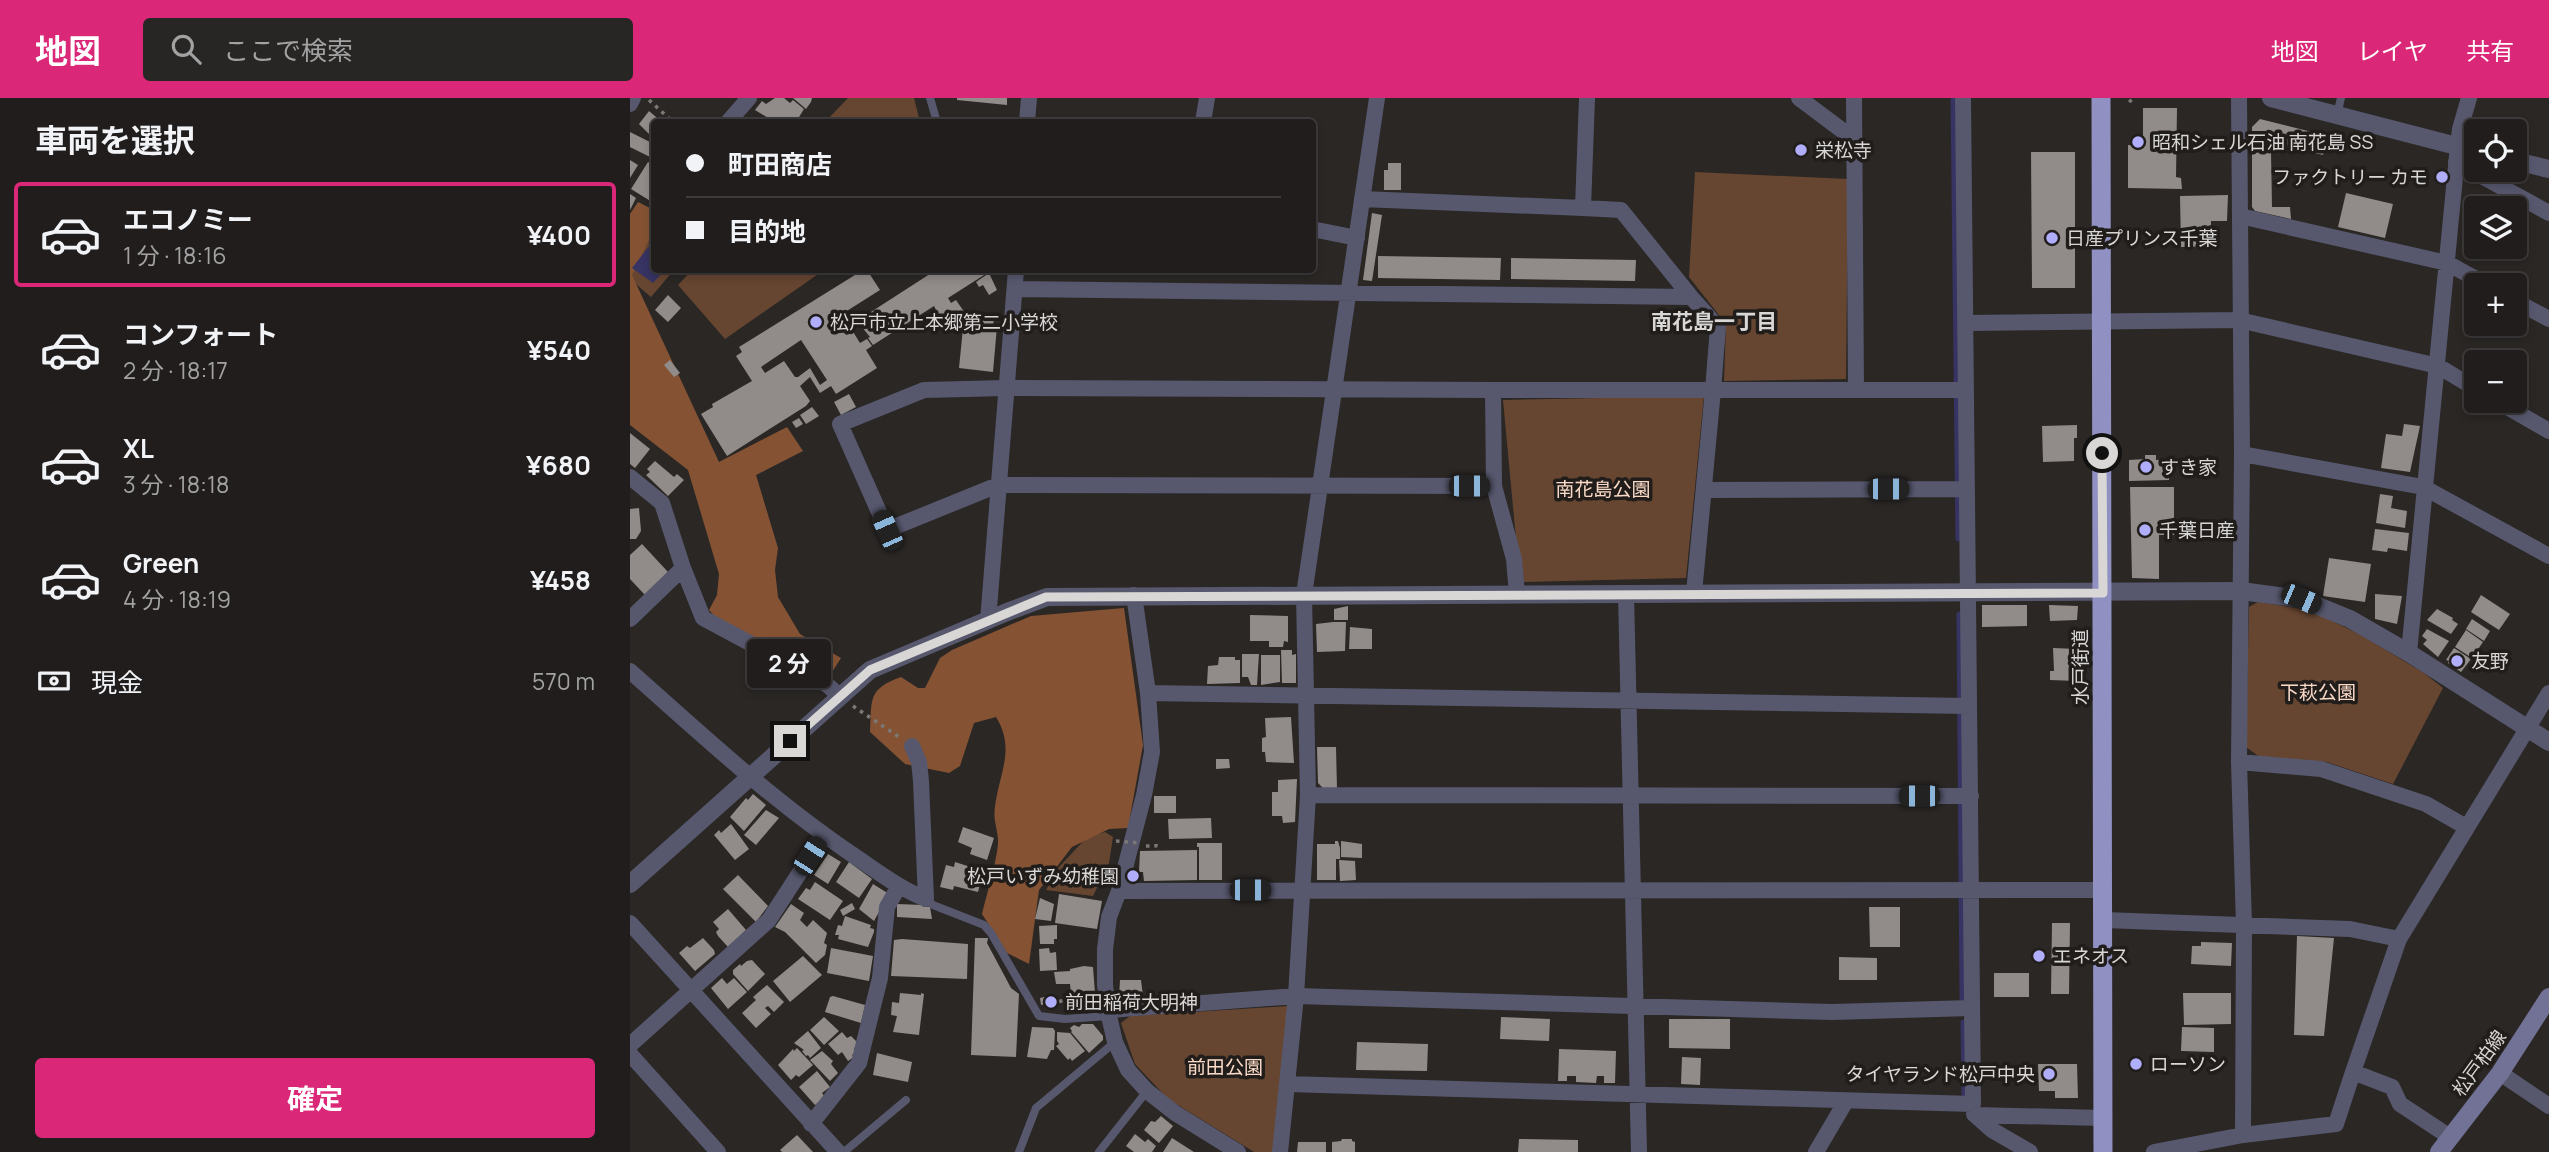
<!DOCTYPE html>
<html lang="ja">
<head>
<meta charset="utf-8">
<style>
	:root { --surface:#201d1c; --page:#282625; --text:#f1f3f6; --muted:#a2a2a3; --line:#3d3b3b; --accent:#db2777 }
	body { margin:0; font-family:Manrope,"Noto Sans JP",sans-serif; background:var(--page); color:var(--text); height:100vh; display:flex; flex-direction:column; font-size:26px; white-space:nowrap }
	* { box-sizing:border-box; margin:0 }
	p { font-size:23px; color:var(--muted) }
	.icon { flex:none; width:38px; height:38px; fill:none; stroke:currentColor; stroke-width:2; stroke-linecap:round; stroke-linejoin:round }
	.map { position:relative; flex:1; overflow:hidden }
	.sheet { display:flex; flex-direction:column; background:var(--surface); width:630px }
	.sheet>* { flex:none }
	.guide { position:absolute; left:21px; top:21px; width:665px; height:154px; border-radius:7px; box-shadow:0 4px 10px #0003,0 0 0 2px var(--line); display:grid; align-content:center; height:154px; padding:0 35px; background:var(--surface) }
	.fabs { position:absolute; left:1834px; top:21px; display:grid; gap:14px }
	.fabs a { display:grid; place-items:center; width:63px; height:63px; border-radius:7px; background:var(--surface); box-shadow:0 4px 10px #0003,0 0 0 2px var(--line); font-size:35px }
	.end { position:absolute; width:32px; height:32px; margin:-16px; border:9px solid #d9d7d5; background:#111; box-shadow:0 0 0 4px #111 }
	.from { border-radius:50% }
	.bubble { position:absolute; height:49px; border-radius:7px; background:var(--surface); box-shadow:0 4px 10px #0003,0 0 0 2px var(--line); font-size:23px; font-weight:700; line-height:49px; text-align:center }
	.car { position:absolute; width:21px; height:42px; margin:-21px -10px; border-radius:9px; box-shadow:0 0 5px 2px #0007; background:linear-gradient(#222 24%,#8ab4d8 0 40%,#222 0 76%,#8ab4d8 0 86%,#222 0) }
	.guide b { display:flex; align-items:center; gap:24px; height:66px; font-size:26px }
	.guide b+b { border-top:2px solid var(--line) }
	.guide i { width:18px; height:18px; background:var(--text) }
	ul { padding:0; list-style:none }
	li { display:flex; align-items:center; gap:21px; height:105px; margin:0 14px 10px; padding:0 21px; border:4px solid transparent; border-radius:7px }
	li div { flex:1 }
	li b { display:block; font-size:26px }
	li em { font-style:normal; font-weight:700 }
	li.current { border-color:var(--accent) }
	li>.icon { width:63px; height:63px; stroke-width:1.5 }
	h2 { padding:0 35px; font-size:32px; line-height:84px }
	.pay { display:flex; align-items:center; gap:18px; height:77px; padding:0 35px; font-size:26px }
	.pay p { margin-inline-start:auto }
	.cta { display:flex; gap:14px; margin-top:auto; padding:14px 35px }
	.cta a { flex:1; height:80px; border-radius:7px; background:var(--accent); color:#fff; font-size:28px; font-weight:700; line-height:80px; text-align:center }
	header { display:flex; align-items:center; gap:42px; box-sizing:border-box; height:98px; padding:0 35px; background:var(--accent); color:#fff }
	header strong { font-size:33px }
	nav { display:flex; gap:38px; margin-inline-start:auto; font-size:24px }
	.search { width:490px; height:63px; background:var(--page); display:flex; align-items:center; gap:18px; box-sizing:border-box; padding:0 24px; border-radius:7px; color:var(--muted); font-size:26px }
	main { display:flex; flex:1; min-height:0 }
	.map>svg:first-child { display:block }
	.green { fill:#674631 }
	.forest { fill:#855334 }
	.water { fill:#373363 }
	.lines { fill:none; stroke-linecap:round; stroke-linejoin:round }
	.stream { stroke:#373363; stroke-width:5 }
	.building { fill:#918c89; fill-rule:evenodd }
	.path { stroke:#7b7876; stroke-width:3.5; stroke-dasharray:3.5 5; stroke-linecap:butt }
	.service { stroke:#57586e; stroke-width:8 }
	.minor { stroke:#57586e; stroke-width:16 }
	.tertiary { stroke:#57586e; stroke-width:18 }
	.secondary { stroke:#727296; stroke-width:18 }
	.trunk { stroke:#9090c2; stroke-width:19 }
	.path-bridge { stroke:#7b7876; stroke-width:3.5; stroke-dasharray:3.5 5; stroke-linecap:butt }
	.route { stroke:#d9d7d5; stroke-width:9 }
	.poi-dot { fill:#b0aefa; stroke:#201d1b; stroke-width:2.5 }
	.labels { text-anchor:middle; stroke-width:7; stroke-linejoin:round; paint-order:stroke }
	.poi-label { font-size:19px; fill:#d9d7d5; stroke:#201d1b; text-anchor:start }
	.park-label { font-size:19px; fill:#fbdac7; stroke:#201d1b }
	.street-label { font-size:19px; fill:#d9d7d5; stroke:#201d1b }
	.neighbourhood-label { font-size:21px; font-weight:bold; fill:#d9d7d5; stroke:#201d1b }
</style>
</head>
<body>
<header>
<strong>地図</strong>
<div class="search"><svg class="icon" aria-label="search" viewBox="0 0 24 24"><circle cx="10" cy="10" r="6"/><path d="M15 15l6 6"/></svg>ここで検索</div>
<nav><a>地図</a><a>レイヤ</a><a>共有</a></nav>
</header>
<main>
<section class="sheet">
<h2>車両を選択</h2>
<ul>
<li class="current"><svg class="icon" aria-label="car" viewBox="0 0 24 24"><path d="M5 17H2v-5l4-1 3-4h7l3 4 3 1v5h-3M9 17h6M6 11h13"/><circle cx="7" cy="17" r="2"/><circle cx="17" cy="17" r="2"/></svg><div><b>エコノミー</b><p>1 分 · 18:16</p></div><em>¥400</em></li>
<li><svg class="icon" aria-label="car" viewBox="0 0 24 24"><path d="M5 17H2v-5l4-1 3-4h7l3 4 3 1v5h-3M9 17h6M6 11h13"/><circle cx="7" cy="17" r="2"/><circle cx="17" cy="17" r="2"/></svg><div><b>コンフォート</b><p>2 分 · 18:17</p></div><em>¥540</em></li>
<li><svg class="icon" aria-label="car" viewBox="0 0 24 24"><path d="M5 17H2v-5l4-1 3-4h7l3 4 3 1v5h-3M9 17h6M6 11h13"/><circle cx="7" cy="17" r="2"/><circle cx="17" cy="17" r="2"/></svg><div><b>XL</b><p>3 分 · 18:18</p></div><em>¥680</em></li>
<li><svg class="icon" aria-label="car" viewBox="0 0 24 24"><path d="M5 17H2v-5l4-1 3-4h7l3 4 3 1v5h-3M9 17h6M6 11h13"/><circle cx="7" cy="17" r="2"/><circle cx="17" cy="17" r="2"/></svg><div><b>Green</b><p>4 分 · 18:19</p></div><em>¥458</em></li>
</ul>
<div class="pay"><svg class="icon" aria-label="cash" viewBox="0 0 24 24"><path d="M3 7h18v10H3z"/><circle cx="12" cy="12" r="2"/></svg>現金<p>570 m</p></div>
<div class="cta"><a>確定</a></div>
</section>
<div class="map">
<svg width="1919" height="1054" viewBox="0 0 1919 1054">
	<rect width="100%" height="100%" fill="#2a2725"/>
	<path class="green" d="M218 0H284L290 24H195Z
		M1065 74 1218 81 1216 281 1094 283 1096 226 1059 179Z
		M24 131V172H44L21 199 0 181V160Z
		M62 172H194L95 241 48 187Z
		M1074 298 1056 480 890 484 873 302Z
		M1628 504 1679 512 1729 536 1794 575 1813 590 1763 686 1697 664 1631 660 1616 649 1619 509Z
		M475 734 483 739 479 765 463 798 416 792 429 769 458 738Z
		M658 908 645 1054H624L538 1001 505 966 491 925 500 918Z"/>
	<path class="forest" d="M8 104 24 112V132L2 177 89 364 157 329 173 353 126 377 148 450 145 472 148 499 170 536 211 560 199 579 87 521 79 512 87 497 89 476 58 372 0 327V116Z
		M494 510 513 647 498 730 479 731 442 749 409 792 399 866 377 855 352 816C356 799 369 756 368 741 367 729 363 721 365 709 369 675 386 651 366 619L344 625 330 668 319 675 275 666 240 634C242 602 237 591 271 579L288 590H295L310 560 322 552 401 518Z"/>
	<path class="water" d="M24 142V172H35L23 185 2 170Z"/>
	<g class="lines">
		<path class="stream" d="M1323 0 1328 441
			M1329 516 1332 900
			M1333 924 1334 1002"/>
	</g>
	<path class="building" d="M145 0H154L160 5 163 2 174 11 166 24H145L125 12 132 3 136 6Z
		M163 0H182L181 4 176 11Z
		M327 0H377V7L327 2Z
		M1513 10H1547L1546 79 1551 80 1552 91 1498 90V47L1513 48Z
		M19 13 32 24H24V41L9 26Z
		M1630 21 1698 38 1693 57 1651 46 1641 54 1642 109H1660L1661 121 1625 113 1622 109V29Z
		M0 34 24 46 20 59 0 49Z
		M1401 54H1445V190H1402Z
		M0 62 8 67 0 80Z
		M18 64 24 68V100L22 104 1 91Z
		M758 65H771V92H754V72H758Z
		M1716 95 1763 106 1755 140 1708 129Z
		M0 96 6 100 0 112Z
		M1598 97 1597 123H1581V148L1551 149 1550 98Z
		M742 115 752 117 742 183 733 182Z
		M748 158 871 160 870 182 748 180Z
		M881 160 1006 162 1005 183 881 181Z
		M233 172H237L250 192 212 216 230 245 237 241 242 248 236 252 247 270 206 296 201 288 190 295 180 279 170 288 180 303 176 308 97 358 71 316 83 309 82 306 122 283 106 258 112 254 109 249ZM171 242 197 282 190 287 180 270 168 279H165L154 263 135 275 131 269 122 275Z
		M306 172H362L318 200 321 205 326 202 337 218 319 226 320 228 313 232 302 217 307 214 304 208 243 247 238 240 240 239 227 223Z
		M359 175 367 192 359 197 353 187 349 189 346 184Z
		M38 197 51 210 38 224 25 212Z
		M342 218 364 220 363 228H367L363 274 329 270 334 220H342Z
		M40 262 50 275 44 279 34 267Z
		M219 296 226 309 211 317 204 304Z
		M182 309 189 318 176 326 170 317Z
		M169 320 173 326 166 330 162 324Z
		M1774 326 1790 328 1780 374 1751 370 1756 336 1772 338Z
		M1447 327V340H1444V363L1413 364 1412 328Z
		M0 335 20 351 5 370 0 366Z
		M1515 357H1526V362L1539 361V382L1499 383V362L1515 361Z
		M25 363 44 379 47 376 54 382 38 398 16 377 20 374 17 371Z
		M1500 389H1544V420H1542L1544 437H1529V481L1502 480Z
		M1750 396 1763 398 1761 410 1777 413 1775 430 1746 425Z
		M9 410 11 433 6 441H0V411Z
		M1745 431 1779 435 1777 453 1758 450 1757 454 1742 452Z
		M12 446 38 474 15 497 0 481V457Z
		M1699 460 1741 466 1735 504 1693 498Z
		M1745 496 1772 498 1767 526 1745 521Z
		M1851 497 1880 516 1869 532 1841 514Z
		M1352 507H1397V528L1352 529Z
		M1419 507 1448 508 1447 522 1420 523Z
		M718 508V522H704V511Z
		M1807 511 1823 520 1822 522 1828 526 1821 536 1797 522Z
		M620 517 658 518V544L654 543 653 549H639V543H620Z
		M1842 521 1860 533 1854 543 1836 531Z
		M703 524H716L715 553 687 554 686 526Z
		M720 529 742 531V551H719Z
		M1797 531 1819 543 1808 559 1793 546 1797 542 1792 538Z
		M1836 532 1853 544 1842 560 1825 549Z
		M1423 550 1447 551 1446 583 1420 582V573H1424Z
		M1824 550 1841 561 1831 574 1818 565 1819 563 1816 562Z
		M651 552H662V557L666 556V585H652Z
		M612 556H629L627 587H621L618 579H612Z
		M631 557H650V584L631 587Z
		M589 559H605V562H610V585L577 586 578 568 588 567Z
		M661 619 664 665 636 664 635 654H632V640L636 639 635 620Z
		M687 649H706L707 691H694L688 685Z
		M586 661H599L600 670 586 671Z
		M667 681 665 724 653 725 652 718H642V694H648V682Z
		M123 696 136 707 114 733 100 719 116 700 118 702Z
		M524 698H546V715H524Z
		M136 712 149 720 126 747 114 737Z
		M581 720 582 740 539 741 538 721Z
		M101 726 119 751 105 762 84 737 89 732 91 735Z
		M333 729 364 740 357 762 340 756 342 750 328 744Z
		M705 743H708L710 750V761H706V782H687V746H705Z
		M711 743 732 746V760L711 759Z
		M567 745H592V782H569V749H567Z
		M567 752V782L514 783 513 774H509L510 753Z
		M198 756 211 764 198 786 184 777Z
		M709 762 725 763 726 782 710 783Z
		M219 764 242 781 229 800 206 784Z
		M325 764 353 773 348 794 324 788 323 792 310 789 316 767 324 769Z
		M108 777 138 808 126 824 93 791Z
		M185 784 213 803 200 822 168 801 176 790 180 792Z
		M243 786 259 796 244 823 229 811Z
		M429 796 472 803 467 831 425 825Z
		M410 800 424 806 421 823 405 821Z
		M222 805 225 811 213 818 210 812Z
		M161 806 174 815 170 822 177 829 183 822 197 835 194 845 197 847 195 857 186 865 155 834 145 829Z
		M267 806 293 807V809H300L302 821 267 819Z
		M1239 809H1270V849H1240Z
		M98 811 116 832 98 849 88 838 86 834 89 831 83 824Z
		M215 818 241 827 240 830 244 831V834L238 849 208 841 209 837H205L208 827 212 828Z
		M1422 825H1440L1439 896H1421Z
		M427 827V841H424V846H410L409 828Z
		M1667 838 1704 840 1694 938 1664 937Z
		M73 840 84 852 85 856 65 873 49 855 57 848 60 850Z
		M345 840H358L357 845 381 890 389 896 386 959 341 957Z
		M272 841 338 846 337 881 261 878 264 842Z
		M1571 844 1602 845 1601 868 1561 866 1562 848H1571Z
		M201 850 243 858 239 883 197 875Z
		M419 850 420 855 426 854 427 872 410 873 409 851Z
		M173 858 192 877 160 904 143 883Z
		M1209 859 1247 860V882H1209Z
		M122 862 135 876 118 893 103 876V872L110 866 111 868 117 863Z
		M454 868 463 869 465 895 441 896 440 886H426L424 874 440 873V871Z
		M1364 875H1399V899H1364Z
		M92 880 97 886 104 880 117 894 98 911 81 890Z
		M490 882H511L513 898 492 901 489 899Z
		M137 887 154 904 144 914 138 908 135 910 141 916 126 930 112 915 126 902 123 899Z
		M270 895 291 897V895L294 896 289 937 263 934 267 918 261 917 262 904 269 905Z
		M1553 895H1601V926L1554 927Z
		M203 898 235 907 231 925 195 914 200 899Z
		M419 898 420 905 411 907 410 900Z
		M459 899 460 906H447V901Z
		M194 919 209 933 194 947 180 932Z
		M871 919 920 921 919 943 870 941Z
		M1039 921H1100V951L1039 950Z
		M452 926H463L473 938V942L459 955 441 934 442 933 440 930 444 927 449 929Z
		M402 929 423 930 425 933 424 952H421L417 961 397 959Z
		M1552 929 1584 930V954L1551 953Z
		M178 933 191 950 180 960 178 957 176 958 172 953 174 952 164 945Z
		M212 934 217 940 221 938 228 945 224 951 226 954 222 957 224 959 218 963 212 954 208 957 198 946Z
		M427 934 440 935 455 953 442 963 440 960 438 962 426 948 429 946 427 943Z
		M727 944 798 946 797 973 726 972Z
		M167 950 183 967 169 979 166 977 161 982 148 967 163 951 164 953Z
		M929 951 986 953 985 985H974V978H967L966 985 946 984V978H937V983H928Z
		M192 953 203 963 201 966 208 975 200 983 180 962Z
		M247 955 282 964 278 984 243 977Z
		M1052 959 1071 960 1070 987 1051 986Z
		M1408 966H1447L1448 1000H1425V993H1409Z
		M187 973 200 989 192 995 195 999 185 1007 169 989Z
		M531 1018 543 1028 529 1045 514 1032 521 1023 525 1024Z
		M505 1036 515 1044 518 1041 526 1048 522 1054H504L496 1048Z
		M167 1037 183 1054H152L150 1052Z
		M542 1040 564 1054H533Z
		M712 1041H722V1043L725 1044V1054H702V1044L711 1043Z
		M889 1041 948 1042V1054H888Z
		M668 1044H696V1054H667Z"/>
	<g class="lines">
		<path class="path" d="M19 2 43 24
			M1499 4 1504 0
			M223 608 269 639
			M516 748H526V746
			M423 901 430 900 432 909"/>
		<path class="service" d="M300 0 307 24
			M1707 17 1711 0
			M296 801 303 807 354 827 361 835 409 918 435 921 479 918
			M214 1054 276 1002
			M389 1054 406 1010 485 944
			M469 1054 517 993"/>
		<path class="minor" d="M957 0 953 110 991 112 1061 199 1088 229 1083 292H1336
			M1169 0 1225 42
			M1224 0 1226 292
			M1609 0 1612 356 1609 664 1614 827 1613 1037
			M0 6 3 0
			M98 24 119 0
			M397 24 399 0
			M573 24 577 0
			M1826 64 1919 115
			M732 101 953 110
			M1610 118 1817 165 1857 187
			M682 131 727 140
			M385 191 1061 199
			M1885 203 1919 221
			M1336 225 1609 222 1808 268 1846 291
			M863 292 376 290 294 292 210 326 257 432 368 387 864 388
			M1867 303 1919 333
			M1612 356 1793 389 1919 458
			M0 379 32 405 53 470 73 520 196 586 210 598
			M1075 392 1337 391
			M887 496 884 461 864 388 863 292H1083L1064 495
			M996 496 1009 1054
			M504 497 518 595 522 654 514 697 489 793 479 819 475 851V887L479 918 485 944 498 972 517 993 545 1015 608 1054
			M0 521 53 470
			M358 523 386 172
			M1779 555 1828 48 1830 31 1839 0
			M0 573C72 637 143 703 223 757 247 773 270 791 296 801L291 683 289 664 282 648
			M518 595 1339 608
			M1609 664 1691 671 1796 706 1836 729
			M678 697 1341 698
			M489 793 1474 792
			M1474 822 1720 831 1769 841 1919 595
			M0 825 208 1054
			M479 912 666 898 1202 914 1341 910
			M0 947 139 822 194 737
			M0 956 88 1054
			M1723 974 1769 841
			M1870 975 1919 1008
			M657 986 1343 1006 1333 0
			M1344 1016 1362 1032 1400 1054
			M1345 1017 1473 1020
			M181 1026 229 965 250 880 257 809 269 788
			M650 1054 666 898 678 697 674 497 747 0
			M1186 1054 1216 1003
			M1524 1054 1613 1037 1706 1026 1723 974 1762 989 1770 1006 1820 1039"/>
		<path class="tertiary" d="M1641 0 1846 53
			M1885 63 1919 71
			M0 786 240 572 377 514 417 499 1611 493 1671 501 1720 521 1779 555 1919 644"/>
		<path class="secondary" d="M1809 1054 1870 975 1919 899"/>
		<path class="trunk" d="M1471 0 1473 1054"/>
		<path class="path-bridge" d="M486 743 511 745"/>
	</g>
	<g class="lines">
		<path class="route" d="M160 643 240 572 416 499 1473 495 1472 355"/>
	</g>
	<g class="poi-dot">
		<circle cx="1508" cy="44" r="7"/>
		<circle cx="1171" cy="52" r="7"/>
		<circle cx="1812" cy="79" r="7"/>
		<circle cx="1422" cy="140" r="7"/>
		<circle cx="186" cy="224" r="7"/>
		<circle cx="1516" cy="369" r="7"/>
		<circle cx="1515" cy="432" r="7"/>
		<circle cx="1827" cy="563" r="7"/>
		<circle cx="503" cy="778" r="7"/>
		<circle cx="1409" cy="858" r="7"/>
		<circle cx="421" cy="904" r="7"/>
		<circle cx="1506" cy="966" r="7"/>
		<circle cx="1419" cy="976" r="7"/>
	</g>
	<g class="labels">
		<g class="poi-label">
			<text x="1522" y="51">昭和シェル石油 南花島 SS</text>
			<text x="1185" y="59">栄松寺</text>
			<text x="1798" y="86" text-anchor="end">ファクトリー カモ</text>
			<text x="1436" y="147">日産プリンス千葉</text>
			<text x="200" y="231">松戸市立上本郷第二小学校</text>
			<text x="1530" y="376">すき家</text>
			<text x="1529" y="439">千葉日産</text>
			<text x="1841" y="570">友野</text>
			<text x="489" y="785" text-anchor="end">松戸いずみ幼稚園</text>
			<text x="1423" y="865">エネオス</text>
			<text x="435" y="911">前田稲荷大明神</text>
			<text x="1520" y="973">ローソン</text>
			<text x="1405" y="983" text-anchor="end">タイヤランド松戸中央</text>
		</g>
		<g class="park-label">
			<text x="973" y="398">南花島公園</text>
			<text x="1688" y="601">下萩公園</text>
			<text x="595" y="976">前田公園</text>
		</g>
		<g class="street-label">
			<text transform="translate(1450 569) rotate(-90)" y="7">水戸街道</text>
			<text transform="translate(1849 965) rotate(-54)" y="7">松戸柏線</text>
		</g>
		<g class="neighbourhood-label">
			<text x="1084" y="231">南花島一丁目</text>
		</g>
	</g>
</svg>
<div class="fabs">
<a><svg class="icon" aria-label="locate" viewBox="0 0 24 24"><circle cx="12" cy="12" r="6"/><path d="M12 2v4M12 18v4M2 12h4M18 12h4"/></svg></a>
<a><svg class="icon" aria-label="layers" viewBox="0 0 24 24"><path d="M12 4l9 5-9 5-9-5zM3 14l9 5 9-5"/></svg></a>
<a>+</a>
<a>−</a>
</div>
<i class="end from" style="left:1472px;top:355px"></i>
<i class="end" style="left:160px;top:643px"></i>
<div class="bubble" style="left:117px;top:541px;width:84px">2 分</div>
<i class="car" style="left:839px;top:388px;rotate:90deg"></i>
<i class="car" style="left:1258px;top:391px;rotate:90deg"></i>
<i class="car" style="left:257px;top:432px;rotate:336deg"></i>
<i class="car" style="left:1671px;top:501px;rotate:113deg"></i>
<i class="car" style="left:1289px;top:698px;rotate:270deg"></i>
<i class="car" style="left:180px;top:758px;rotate:33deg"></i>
<i class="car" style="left:620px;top:792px;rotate:90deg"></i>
<div class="guide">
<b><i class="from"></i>町田商店</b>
<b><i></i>目的地</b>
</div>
</div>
</main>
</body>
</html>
